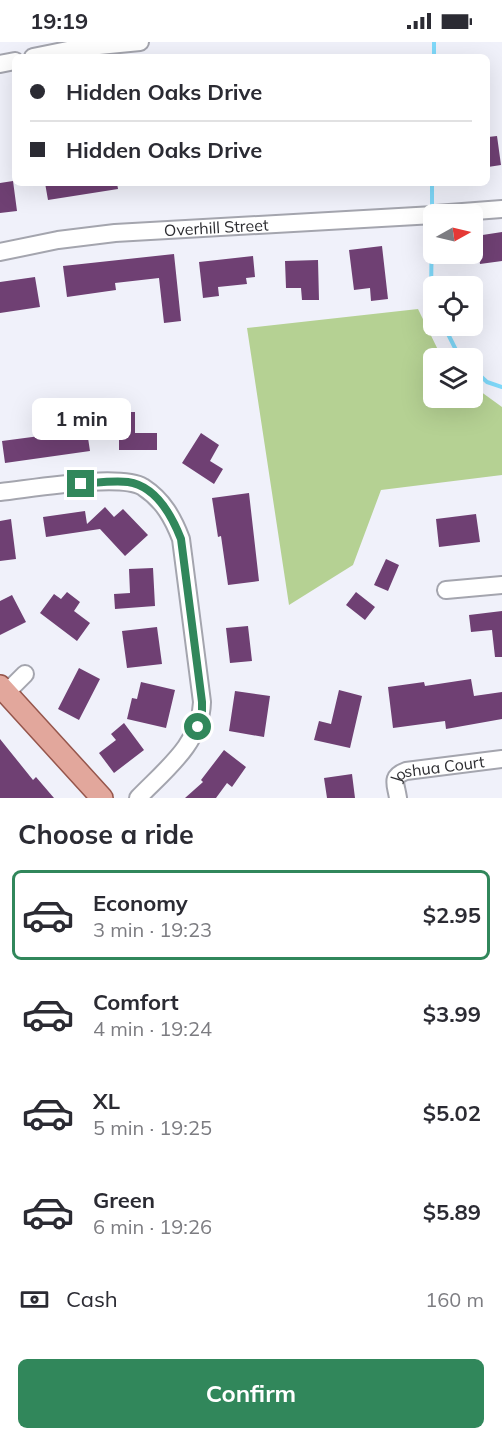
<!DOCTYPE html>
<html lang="en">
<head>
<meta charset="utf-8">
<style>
	:root { --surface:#fff; --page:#f2f2f3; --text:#2b2b33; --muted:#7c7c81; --line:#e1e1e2; --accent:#31875b }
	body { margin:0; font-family:Mulish,sans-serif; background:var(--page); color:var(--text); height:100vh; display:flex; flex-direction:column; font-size:22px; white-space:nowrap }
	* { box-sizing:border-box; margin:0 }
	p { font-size:20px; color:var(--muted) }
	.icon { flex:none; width:33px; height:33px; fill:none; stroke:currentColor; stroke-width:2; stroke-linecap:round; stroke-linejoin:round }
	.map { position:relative; height:756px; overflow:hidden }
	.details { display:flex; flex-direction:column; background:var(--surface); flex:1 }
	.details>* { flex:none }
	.banner { position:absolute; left:12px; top:12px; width:478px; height:132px; border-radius:9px; box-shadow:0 6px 24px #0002; display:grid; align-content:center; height:132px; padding:0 18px; background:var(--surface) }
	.needle { width:39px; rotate:82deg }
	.tools { position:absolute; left:423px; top:162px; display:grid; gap:12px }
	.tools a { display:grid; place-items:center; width:60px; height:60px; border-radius:9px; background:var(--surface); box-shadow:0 6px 24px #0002; font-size:30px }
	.end { position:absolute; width:27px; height:27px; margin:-14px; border:8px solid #31875b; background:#fff; box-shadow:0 0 0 3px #fff }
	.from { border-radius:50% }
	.bubble { position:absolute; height:42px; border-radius:9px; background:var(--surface); box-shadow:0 6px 24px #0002; font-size:20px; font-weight:700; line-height:42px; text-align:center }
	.banner b { display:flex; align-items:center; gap:21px; height:57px; font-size:22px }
	.banner b+b { border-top:2px solid var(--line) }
	.banner i { width:15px; height:15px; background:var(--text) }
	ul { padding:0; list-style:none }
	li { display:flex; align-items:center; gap:18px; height:90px; margin:0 12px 9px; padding:0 6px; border:3px solid transparent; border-radius:9px }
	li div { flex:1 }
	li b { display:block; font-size:22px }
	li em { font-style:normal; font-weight:700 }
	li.selected { border-color:var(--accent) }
	li>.icon { width:54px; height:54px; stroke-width:1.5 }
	h2 { padding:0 18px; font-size:27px; line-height:72px }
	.pay { display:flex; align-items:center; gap:15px; height:66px; padding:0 18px; font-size:22px }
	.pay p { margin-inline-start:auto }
	.button { display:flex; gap:12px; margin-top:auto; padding:12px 18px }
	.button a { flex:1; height:69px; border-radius:9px; background:var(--accent); color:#fff; font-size:24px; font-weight:700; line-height:69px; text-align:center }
	.status { display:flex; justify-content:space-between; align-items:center; height:42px; padding:0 30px; background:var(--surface); direction:ltr }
	.status svg { height:16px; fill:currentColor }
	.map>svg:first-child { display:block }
	.green { fill:#b5d193 }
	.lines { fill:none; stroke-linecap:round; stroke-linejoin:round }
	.stream { stroke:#7fd9fa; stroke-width:4 }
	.building { fill:#6f4073 }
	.minor-casing { stroke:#a4a5ae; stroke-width:20 }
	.major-casing { stroke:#96564c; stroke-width:24 }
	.minor { stroke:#fff; stroke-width:16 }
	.major { stroke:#e2a79c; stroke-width:21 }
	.route { stroke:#31875b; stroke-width:8 }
	.labels { text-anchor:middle; stroke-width:6; stroke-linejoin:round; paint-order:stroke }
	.street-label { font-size:16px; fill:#2d2d31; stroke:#fff }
</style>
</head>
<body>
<div class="status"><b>19:19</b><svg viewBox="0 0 49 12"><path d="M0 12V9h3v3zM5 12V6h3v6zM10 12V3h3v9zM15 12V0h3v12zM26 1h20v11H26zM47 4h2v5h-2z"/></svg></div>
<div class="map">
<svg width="502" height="756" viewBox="0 0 502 756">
	<rect width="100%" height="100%" fill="#f0f1fa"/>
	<path class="green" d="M418 267 442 316H434V356H472L473 344 502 365V433L381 448 353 523 289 563 247 286Z"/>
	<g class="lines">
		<path class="stream" d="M434 15V0
			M432 167V141
			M432 178 431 254 434 260
			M444 284 456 308 464 316
			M472 326 487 340 502 345"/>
	</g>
	<path class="building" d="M497 94 501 123 488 125V95Z
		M13 139 17 169 0 171V141Z
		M45 141H117L118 147 48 158Z
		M502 190V219L480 222 476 194Z
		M382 204 388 257 371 259 370 246 354 248 349 208Z
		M174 212 181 279 164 281 159 236 115 241 116 248 67 255 63 224Z
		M253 214 255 235 246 236 247 242 218 245 219 254 203 256 199 220Z
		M318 218 319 258H302L301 246H286L285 219Z
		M35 235 40 265 0 271V240Z
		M119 370H135V391H157V408H119Z
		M86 383 90 409 5 421 2 399 55 392 54 387Z
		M201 391 219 403 210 419 223 427 214 442 182 421Z
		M249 451 259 539 228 543 221 494 218 495 212 456Z
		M105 465 114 475 123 467 148 493 125 514 100 487 46 495 43 475 85 469 87 482Z
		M476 472 480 500 439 505 436 477Z
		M11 477 16 517 0 519V479Z
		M386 517 399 523 388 549 374 543Z
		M153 526 155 564 115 567 114 552 130 551 129 527Z
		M67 550 80 560 74 569 90 581 77 599 40 571 54 552 61 557Z
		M356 550 375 565 365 578 346 563Z
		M12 553 26 580 0 593V559Z
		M502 569V615H495L492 588 471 590 469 573Z
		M248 584 252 619 230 621 226 586Z
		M157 585 162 622 127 626 122 589Z
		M79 626 100 637 79 678 58 667Z
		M471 637 474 654 502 650V677L446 687 445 679 393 686 388 645 424 640 425 644Z
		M141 640 175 648 166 686 127 677 132 656 137 657Z
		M339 648 362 654 350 706 314 698 319 679 331 682Z
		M235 649 270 654 264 695 229 689Z
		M124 681 144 708 114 731 99 711 116 698 111 692Z
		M0 697 33 738 36 735 54 756H0Z
		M224 708 246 725 232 745 227 741 216 756H185L203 740 201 738Z
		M352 732 355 756H327L324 736Z"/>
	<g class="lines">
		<defs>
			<g id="minor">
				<path d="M33 15 78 6 140 0"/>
				<path d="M0 22 15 19"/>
				<path d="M436 172 502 167"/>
				<path id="s1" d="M0 210 58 198 115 191 434 173"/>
				<path d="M0 450C30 447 120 431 143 445 163 458 173 476 181 497L202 660C201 701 165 728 138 756"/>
				<path d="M446 548 502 543"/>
				<path d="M6 651 25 632"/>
				<path id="s2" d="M398 756C396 742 390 735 406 729L502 717"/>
			</g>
			<path id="major" d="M0 644 102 756"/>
		</defs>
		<use href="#minor" class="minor-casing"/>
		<use href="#major" class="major-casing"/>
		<use href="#minor" class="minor"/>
		<use href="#major" class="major"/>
	</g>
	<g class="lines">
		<path class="route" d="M81 442C96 441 113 438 128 440 156 444 172 474 181 497L202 660V674L198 685"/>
	</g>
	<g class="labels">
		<g class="street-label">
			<text dy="6" stroke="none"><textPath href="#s1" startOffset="218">Overhill Street</textPath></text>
			<text dy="6" stroke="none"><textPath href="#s2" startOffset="64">Joshua Court</textPath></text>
		</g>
	</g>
</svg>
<div class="tools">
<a><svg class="needle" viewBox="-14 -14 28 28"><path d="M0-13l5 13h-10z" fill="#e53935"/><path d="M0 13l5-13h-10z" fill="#7c7c81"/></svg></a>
<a><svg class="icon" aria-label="locate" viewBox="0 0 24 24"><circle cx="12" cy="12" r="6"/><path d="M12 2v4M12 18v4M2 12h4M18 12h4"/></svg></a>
<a><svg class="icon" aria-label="layers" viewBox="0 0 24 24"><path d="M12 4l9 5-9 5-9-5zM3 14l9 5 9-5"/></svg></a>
</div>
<i class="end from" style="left:198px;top:685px"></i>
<i class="end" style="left:81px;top:442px"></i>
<div class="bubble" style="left:32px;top:356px;width:99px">1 min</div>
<div class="banner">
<b><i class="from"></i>Hidden Oaks Drive</b>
<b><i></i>Hidden Oaks Drive</b>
</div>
</div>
<section class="details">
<h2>Choose a ride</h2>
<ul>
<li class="selected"><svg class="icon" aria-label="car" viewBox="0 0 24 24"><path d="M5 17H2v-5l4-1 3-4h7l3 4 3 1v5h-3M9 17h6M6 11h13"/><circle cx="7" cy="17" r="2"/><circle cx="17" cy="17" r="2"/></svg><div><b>Economy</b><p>3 min · 19:23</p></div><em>$2.95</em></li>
<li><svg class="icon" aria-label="car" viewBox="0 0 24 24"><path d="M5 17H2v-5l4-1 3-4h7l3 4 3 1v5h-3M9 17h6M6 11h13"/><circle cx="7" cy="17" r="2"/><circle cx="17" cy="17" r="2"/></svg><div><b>Comfort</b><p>4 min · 19:24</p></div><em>$3.99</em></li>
<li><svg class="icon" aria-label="car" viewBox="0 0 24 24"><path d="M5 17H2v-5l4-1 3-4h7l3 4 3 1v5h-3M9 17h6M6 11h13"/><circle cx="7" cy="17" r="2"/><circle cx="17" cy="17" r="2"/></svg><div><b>XL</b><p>5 min · 19:25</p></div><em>$5.02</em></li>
<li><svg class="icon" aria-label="car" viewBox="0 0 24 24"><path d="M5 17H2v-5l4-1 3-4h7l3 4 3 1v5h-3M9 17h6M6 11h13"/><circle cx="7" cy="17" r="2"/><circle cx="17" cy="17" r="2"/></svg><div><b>Green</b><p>6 min · 19:26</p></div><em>$5.89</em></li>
</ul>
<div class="pay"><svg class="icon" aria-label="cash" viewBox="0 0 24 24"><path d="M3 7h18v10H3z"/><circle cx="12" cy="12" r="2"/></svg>Cash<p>160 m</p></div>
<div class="button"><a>Confirm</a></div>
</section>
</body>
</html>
